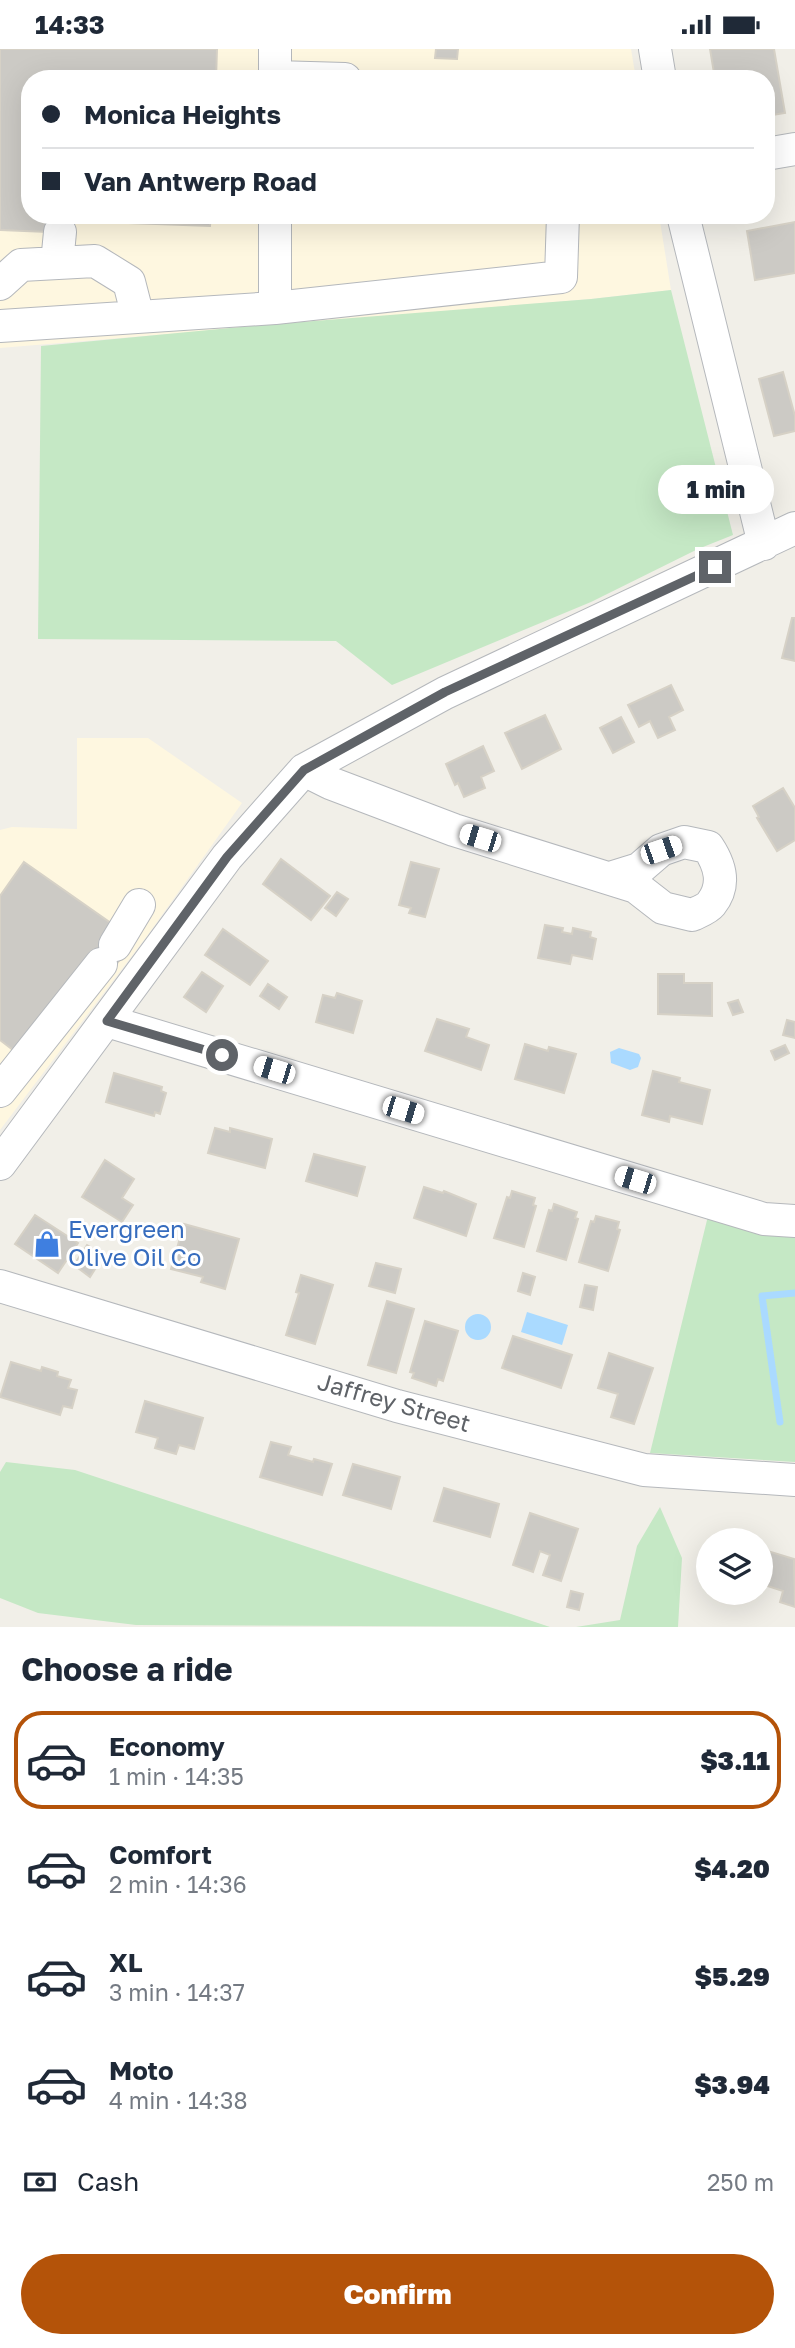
<!DOCTYPE html>
<html lang="en">
<head>
<meta charset="utf-8">
<style>
	:root { --surface:#fff; --page:#f6f6f7; --text:#1f2937; --muted:#747a83; --line:#e0e1e3; --accent:#b45309 }
	body { margin:0; font-family:"Golos Text",sans-serif; background:var(--page); color:var(--text); height:100vh; display:flex; flex-direction:column; font-size:26px; white-space:nowrap }
	* { box-sizing:border-box; margin:0 }
	p { font-size:23px; color:var(--muted) }
	.icon { flex:none; width:38px; height:38px; fill:none; stroke:currentColor; stroke-width:2; stroke-linecap:round; stroke-linejoin:round }
	.map { position:relative; height:1578px; overflow:hidden }
	.drawer { display:flex; flex-direction:column; background:var(--surface); flex:1 }
	.drawer>* { flex:none }
	.top-card { position:absolute; left:21px; top:21px; width:754px; height:154px; border-radius:28px; box-shadow:0 7px 28px #0002; display:grid; align-content:center; height:154px; padding:0 21px; background:var(--surface) }
	.buttons { position:absolute; left:696px; top:1479px; display:grid; gap:14px }
	.buttons a { display:grid; place-items:center; width:77px; height:77px; border-radius:50%; background:var(--surface); box-shadow:0 7px 28px #0002; font-size:35px }
	.end { position:absolute; width:32px; height:32px; margin:-16px; border:9px solid #5f6368; background:#fff; box-shadow:0 0 0 4px #fff }
	.from { border-radius:50% }
	.bubble { position:absolute; height:49px; border-radius:24px; background:var(--surface); box-shadow:0 7px 28px #0002; font-size:23px; font-weight:800; line-height:49px; text-align:center }
	.car { position:absolute; width:21px; height:42px; margin:-21px -10px; border-radius:9px; box-shadow:0 0 5px 2px #0007; background:linear-gradient(#fff 24%,#345 0 40%,#fff 0 76%,#345 0 86%,#fff 0) }
	.top-card b { display:flex; align-items:center; gap:24px; height:66px; font-size:26px }
	.top-card b+b { border-top:2px solid var(--line) }
	.top-card i { width:18px; height:18px; background:var(--text) }
	ul { padding:0; list-style:none }
	li { display:flex; align-items:center; gap:21px; height:98px; margin:0 14px 10px; padding:0 7px; border:4px solid transparent; border-radius:28px }
	li div { flex:1 }
	li b { display:block; font-size:26px }
	li em { font-style:normal; font-weight:800 }
	li.current { border-color:var(--accent) }
	li>.icon { width:63px; height:63px; stroke-width:1.5 }
	h2 { padding:0 21px; font-size:32px; line-height:84px }
	.pay { display:flex; align-items:center; gap:18px; height:77px; padding:0 21px; font-size:26px }
	.pay p { margin-inline-start:auto }
	.primary-button { display:flex; gap:14px; margin-top:auto; padding:14px 21px }
	.primary-button a { flex:1; height:80px; border-radius:42px; background:var(--accent); color:#fff; font-size:28px; font-weight:800; line-height:80px; text-align:center }
	.status { display:flex; justify-content:space-between; align-items:center; height:49px; padding:0 35px; background:var(--surface); direction:ltr }
	.status svg { height:19px; fill:currentColor }
	.map>svg:first-child { display:block }
	.commercial { fill:#fef7e0 }
	.green { fill:#c5e8c5 }
	.water { fill:#aadaff }
	.lines { fill:none; stroke-linecap:round; stroke-linejoin:round }
	.stream { stroke:#aadaff; stroke-width:7 }
	.building { fill:#cccac5; stroke:#d6d1c6; stroke-width:2 }
	.minor-casing { stroke:#b5b8bc; stroke-width:34 }
	.minor { stroke:#fff; stroke-width:32 }
	.route { stroke:#5f6368; stroke-width:9 }
	.labels { text-anchor:middle; stroke-width:6; stroke-linejoin:round; paint-order:stroke }
	.shop-label { font-size:24px; fill:#366cbe; stroke:#fff; text-anchor:start }
	.street-label { font-size:24px; fill:#5f6368; stroke:#fff }
</style>
</head>
<body>
<div class="status"><b>14:33</b><svg viewBox="0 0 49 12"><path d="M0 12V9h3v3zM5 12V6h3v6zM10 12V3h3v9zM15 12V0h3v12zM26 1h20v11H26zM47 4h2v5h-2z"/></svg></div>
<div class="map">
<svg width="795" height="1578" viewBox="0 0 795 1578">
	<rect width="100%" height="100%" fill="#f1efe8"/>
	<path class="commercial" d="M0 0H631L636 30H30V166H659L671 241 591 250 0 299Z
		M77 689H148L242 754 147 887 0 1081V781L12 778 77 780Z"/>
	<path class="green" d="M671 241 733 486 698 500 591 553 392 636 336 592 38 590 41 297 251 277 591 250Z
		M708 1167 740 1180 795 1181V1413L650 1404Z
		M6 1413 75 1421 550 1578 136 1576 38 1564 0 1549V1423Z
		M660 1458 682 1509 678 1578H576L620 1571 637 1497Z"/>
	<path class="water" d="M619 999 639 1005 641 1009 638 1018 630 1021 611 1014 610 1003Z
		M527 1263 568 1276 562 1296 521 1283Z
		M465 1278a13 13 0 1 1 26 0a13 13 0 1 1-26 0Z"/>
	<g class="lines">
		<path class="stream" d="M780 1373 762 1247 795 1244"/>
	</g>
	<path class="building" d="M0 0H217L216 30H30V166H211L210 177 73 172 72 184 0 181Z
		M436 0H458L457 10 435 9Z
		M710 0H774L785 64 766 67V30H715Z
		M795 173V224L755 231 747 182Z
		M783 323 795 367V382L774 387 759 330Z
		M792 569H795V612L782 609Z
		M671 636 683 661 669 668 675 681 658 689 650 672 639 678 628 656Z
		M545 666 561 700 522 720 505 684Z
		M621 668 634 693 613 704 600 679Z
		M483 697 494 722 481 728 485 739 464 748 458 734 455 736 446 715Z
		M783 739 795 759V791L777 802 757 769 759 768 753 757Z
		M281 810 330 847 311 871 263 835Z
		M24 813 115 877 125 903 111 923 22 1008 0 991V847Z
		M411 813 439 820 425 868 409 864 411 859 399 856Z
		M337 843 348 850 336 867 325 859Z
		M545 876 563 879 562 883 572 885 573 879 591 883 590 888 596 890 592 910 572 906 570 915 538 909Z
		M223 880 268 912 250 936 205 906Z
		M202 923 223 937 206 963 184 948Z
		M658 925H684V934H712V967L658 965Z
		M268 935 287 948 279 960 260 947Z
		M337 944 362 952 353 984 316 973 323 946 335 949Z
		M738 951 743 963 733 966 728 954Z
		M437 970 469 980 466 988 489 996 481 1021 425 1002Z
		M787 971 795 973V989L783 986Z
		M525 995 548 1002 549 998 576 1005 564 1044 515 1030Z
		M785 996 789 1004 775 1011 771 1002Z
		M653 1022 680 1029 679 1033 710 1041 702 1075 670 1067 669 1073 642 1066Z
		M114 1024 162 1038 161 1042 166 1044 160 1065 155 1063 154 1067 106 1053Z
		M215 1079 230 1083V1079L272 1090 265 1119 208 1104Z
		M314 1105 365 1118 357 1147 306 1132Z
		M105 1111 134 1130 122 1149 133 1156 122 1173 82 1148Z
		M424 1138 443 1144 444 1142 476 1155 466 1187 414 1169Z
		M512 1142 535 1149 533 1156 536 1157 524 1198 494 1189 507 1148 510 1149Z
		M554 1155 577 1163 575 1169 578 1170 566 1211 537 1202 549 1161 552 1162Z
		M35 1166 78 1194 58 1224 15 1195Z
		M596 1167 619 1173 617 1180 620 1181 608 1222 579 1213 591 1172 594 1173Z
		M184 1175 239 1190 225 1240 201 1233 203 1228 171 1220Z
		M87 1196 104 1206 90 1228 74 1216Z
		M376 1214 401 1220 395 1244 369 1237Z
		M523 1224 535 1228 530 1246 518 1242Z
		M301 1226 333 1236 315 1295 286 1286 299 1244 296 1243Z
		M585 1236 597 1238 593 1261 580 1258Z
		M387 1252 414 1260 396 1324 368 1316Z
		M425 1272 458 1282 443 1332 438 1330 436 1337 412 1329 414 1324 410 1323Z
		M513 1287 572 1306 561 1339 502 1319Z
		M609 1304 653 1319 634 1375 611 1368 618 1345 598 1339Z
		M11 1313 41 1322 42 1318 58 1323 57 1327 71 1331 68 1339 77 1341 72 1359 63 1357 60 1366 0 1348Z
		M145 1352 203 1369 194 1400 179 1396 176 1405 155 1399 158 1389 136 1383Z
		M271 1393 291 1398 288 1406 313 1413 314 1410 332 1415 322 1446 260 1428Z
		M353 1415 400 1428 391 1460 343 1446Z
		M444 1439 499 1455 490 1488 434 1472Z
		M530 1464 578 1480 561 1532 543 1526 550 1506 540 1502 533 1523 513 1516Z
		M761 1500 794 1510 795 1558 780 1553 783 1542 761 1535Z
		M571 1542 583 1545 579 1561 567 1558Z"/>
	<g class="lines">
		<defs>
			<path id="minor" d="M275 0V30
				M655 0 660 30
				M275 28 345 30
				M766 105 795 100
				M683 166 764 495
				M57 214 60 183
				M0 235 21 216 95 212 129 233 138 268
				M275 259 561 228 563 166
				M0 277 275 259V166
				M304 721 330 734 454 781 636 838 663 859 692 866C698 863 707 860 711 855 726 836 720 816 708 798L684 793 661 801 639 820 610 829
				M115 896 139 856
				M107 972 764 1170 795 1172
				M0 1042 101 915
				M0 1115 227 808 304 721 445 644 795 479
				M0 1237 397 1357 644 1421 795 1431"/>
		</defs>
		<use href="#minor" class="minor-casing"/>
		<use href="#minor" class="minor"/>
	</g>
	<g class="lines">
		<path class="route" d="M222 1006 107 972 227 808 304 721 445 643 715 518"/>
	</g>
	<defs>
		<symbol id="shop-bare" viewBox="-9 -9 18 18"><path d="M-5-2.5h2.3a2.7 3.5 0 0 1 5.4 0H5L5.5 6h-11ZM-1.5-2.5h3a1.5 2.3 0 0 0-3 0Z" fill="#3f7fe0" stroke="#fff" stroke-width="2.5" paint-order="stroke"/></symbol>
	</defs>
	<g fill-rule="evenodd">
		<use href="#shop-bare" x="28" y="1176" width="38" height="38"/>
	</g>
	<g class="labels">
		<g class="shop-label">
			<text x="68" y="1189">Evergreen<tspan x="68" dy="28">Olive Oil Co</tspan></text>
		</g>
		<g class="street-label">
			<text transform="translate(394 1354) rotate(16)" y="8">Jaffrey Street</text>
		</g>
	</g>
</svg>
<div class="buttons">
<a><svg class="icon" aria-label="layers" viewBox="0 0 24 24"><path d="M12 4l9 5-9 5-9-5zM3 14l9 5 9-5"/></svg></a>
</div>
<i class="end from" style="left:222px;top:1006px"></i>
<i class="end" style="left:715px;top:518px"></i>
<div class="bubble" style="left:658px;top:416px;width:116px">1 min</div>
<i class="car" style="left:480px;top:789px;rotate:287deg"></i>
<i class="car" style="left:661px;top:801px;rotate:71deg"></i>
<i class="car" style="left:274px;top:1021px;rotate:287deg"></i>
<i class="car" style="left:403px;top:1061px;rotate:107deg"></i>
<i class="car" style="left:635px;top:1131px;rotate:287deg"></i>
<div class="top-card">
<b><i class="from"></i>Monica Heights</b>
<b><i></i>Van Antwerp Road</b>
</div>
</div>
<section class="drawer">
<h2>Choose a ride</h2>
<ul>
<li class="current"><svg class="icon" aria-label="car" viewBox="0 0 24 24"><path d="M5 17H2v-5l4-1 3-4h7l3 4 3 1v5h-3M9 17h6M6 11h13"/><circle cx="7" cy="17" r="2"/><circle cx="17" cy="17" r="2"/></svg><div><b>Economy</b><p>1 min · 14:35</p></div><em>$3.11</em></li>
<li><svg class="icon" aria-label="car" viewBox="0 0 24 24"><path d="M5 17H2v-5l4-1 3-4h7l3 4 3 1v5h-3M9 17h6M6 11h13"/><circle cx="7" cy="17" r="2"/><circle cx="17" cy="17" r="2"/></svg><div><b>Comfort</b><p>2 min · 14:36</p></div><em>$4.20</em></li>
<li><svg class="icon" aria-label="car" viewBox="0 0 24 24"><path d="M5 17H2v-5l4-1 3-4h7l3 4 3 1v5h-3M9 17h6M6 11h13"/><circle cx="7" cy="17" r="2"/><circle cx="17" cy="17" r="2"/></svg><div><b>XL</b><p>3 min · 14:37</p></div><em>$5.29</em></li>
<li><svg class="icon" aria-label="car" viewBox="0 0 24 24"><path d="M5 17H2v-5l4-1 3-4h7l3 4 3 1v5h-3M9 17h6M6 11h13"/><circle cx="7" cy="17" r="2"/><circle cx="17" cy="17" r="2"/></svg><div><b>Moto</b><p>4 min · 14:38</p></div><em>$3.94</em></li>
</ul>
<div class="pay"><svg class="icon" aria-label="cash" viewBox="0 0 24 24"><path d="M3 7h18v10H3z"/><circle cx="12" cy="12" r="2"/></svg>Cash<p>250 m</p></div>
<div class="primary-button"><a>Confirm</a></div>
</section>
</body>
</html>
